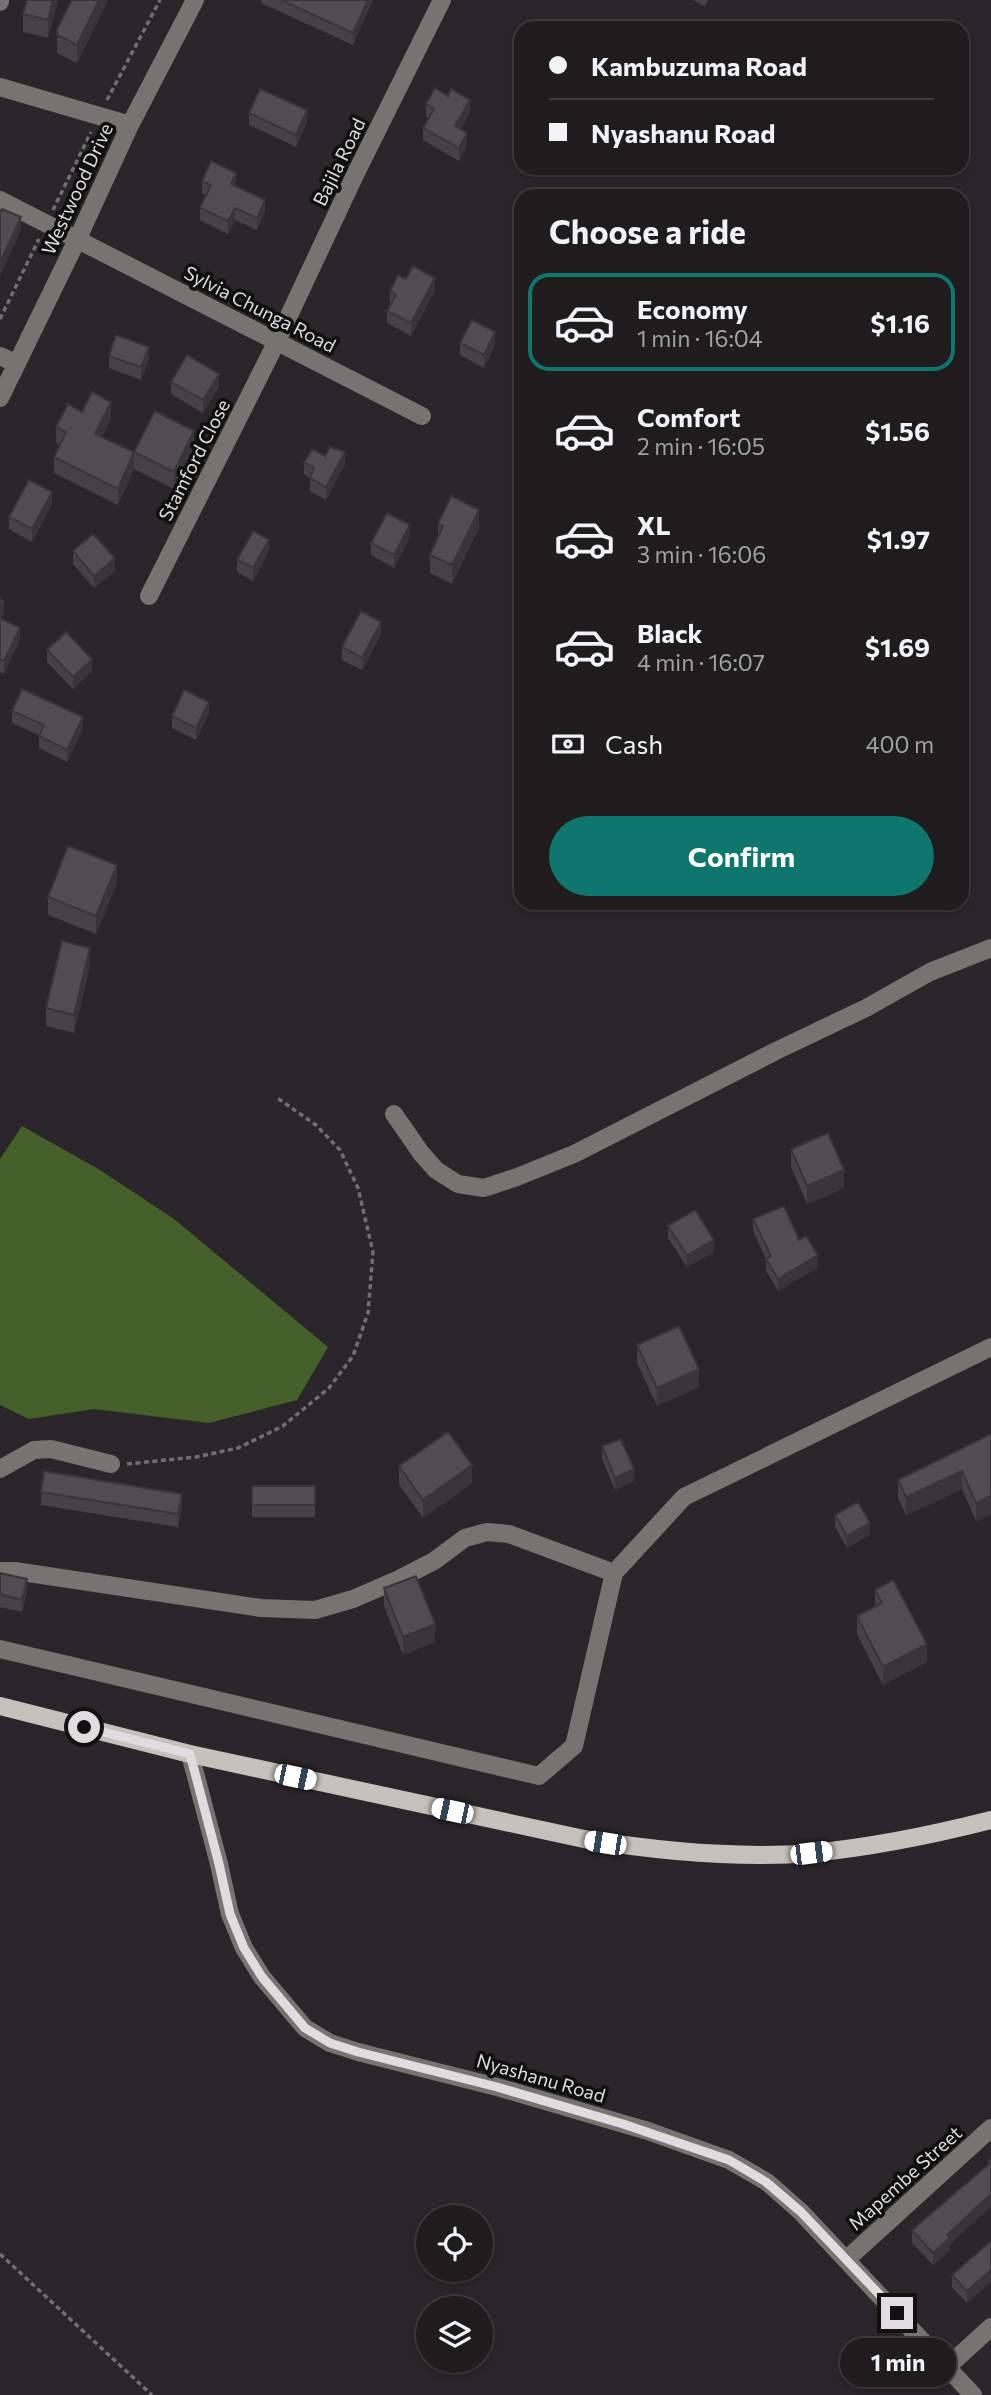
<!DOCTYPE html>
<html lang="en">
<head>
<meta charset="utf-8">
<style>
	:root { --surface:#1f1c1e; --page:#2c292b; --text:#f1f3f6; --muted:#a1a1a4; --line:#3c3a3c; --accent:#0f766e }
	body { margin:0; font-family:Commissioner,sans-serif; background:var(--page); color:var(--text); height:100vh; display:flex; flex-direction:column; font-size:26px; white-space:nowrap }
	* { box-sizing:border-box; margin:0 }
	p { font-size:23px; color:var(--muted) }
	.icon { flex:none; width:38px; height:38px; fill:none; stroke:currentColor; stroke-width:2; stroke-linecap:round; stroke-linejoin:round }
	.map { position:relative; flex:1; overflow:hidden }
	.drawer { position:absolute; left:514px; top:189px; width:455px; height:721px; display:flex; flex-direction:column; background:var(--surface); border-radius:21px; box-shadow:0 4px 10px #0003,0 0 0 2px var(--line) }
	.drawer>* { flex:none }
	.guide { position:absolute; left:514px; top:21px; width:455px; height:154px; border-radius:21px; box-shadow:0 4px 10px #0003,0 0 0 2px var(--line); display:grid; align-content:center; height:154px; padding:0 35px; background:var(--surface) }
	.tools { position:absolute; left:416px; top:2205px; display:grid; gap:14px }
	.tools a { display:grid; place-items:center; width:77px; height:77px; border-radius:50%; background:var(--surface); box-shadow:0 4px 10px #0003,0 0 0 2px var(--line); font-size:35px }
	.end { position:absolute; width:32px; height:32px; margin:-16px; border:9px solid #dfdddf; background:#111; box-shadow:0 0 0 4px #111 }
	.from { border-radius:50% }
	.bubble { position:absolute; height:49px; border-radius:24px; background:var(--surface); box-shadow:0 4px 10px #0003,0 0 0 2px var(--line); font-size:23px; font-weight:700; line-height:49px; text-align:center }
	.car { position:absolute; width:21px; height:42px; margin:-21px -10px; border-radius:9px; box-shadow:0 0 5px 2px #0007; background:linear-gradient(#fff 24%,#345 0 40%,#fff 0 76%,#345 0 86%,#fff 0) }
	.guide b { display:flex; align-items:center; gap:24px; height:66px; font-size:26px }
	.guide b+b { border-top:2px solid var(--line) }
	.guide i { width:18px; height:18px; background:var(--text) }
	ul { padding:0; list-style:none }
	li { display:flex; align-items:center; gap:21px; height:98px; margin:0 14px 10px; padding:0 21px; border:4px solid transparent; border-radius:21px }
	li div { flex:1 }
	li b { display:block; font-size:26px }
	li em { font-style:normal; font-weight:700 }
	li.selected { border-color:var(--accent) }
	li>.icon { width:63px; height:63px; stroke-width:1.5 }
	h2 { padding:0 35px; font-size:32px; line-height:84px }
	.pay { display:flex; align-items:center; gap:18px; height:77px; padding:0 35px; font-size:26px }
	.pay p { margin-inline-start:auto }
	.action { display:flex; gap:14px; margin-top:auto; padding:14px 35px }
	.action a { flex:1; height:80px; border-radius:42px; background:var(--accent); color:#fff; font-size:28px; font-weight:700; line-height:80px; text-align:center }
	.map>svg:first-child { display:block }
	.forest { fill:#445f2a }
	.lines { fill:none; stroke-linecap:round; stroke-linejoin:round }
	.path { stroke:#716d70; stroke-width:3.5; stroke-dasharray:5 3.5; stroke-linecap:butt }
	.minor { stroke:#757471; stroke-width:18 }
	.major { stroke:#c5c2bd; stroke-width:18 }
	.wall { fill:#454145 }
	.shaded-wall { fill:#383538 }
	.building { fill:#504c50; stroke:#383538; stroke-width:2 }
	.route { stroke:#dfdddf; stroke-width:9 }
	.labels { text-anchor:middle; stroke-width:7; stroke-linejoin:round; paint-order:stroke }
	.street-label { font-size:19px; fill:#dfdddf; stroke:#100f10 }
</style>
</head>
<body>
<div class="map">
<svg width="991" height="2395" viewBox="0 0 991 2395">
	<rect width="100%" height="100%" fill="#292528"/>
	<path class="forest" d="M22 1126 100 1170 174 1219 328 1347 297 1400 209 1423 94 1409 29 1419 0 1405V1159Z"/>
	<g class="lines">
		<path class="path" d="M107 100 160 0
			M53 210 91 132
			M0 319 39 239
			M127 1464 196 1457 238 1448 283 1426 329 1388 353 1356 368 1313 373 1252 358 1188 340 1150 316 1125 276 1097
			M0 2254 152 2395"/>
		<path class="minor" d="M0 2V0
			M0 87 130 125
			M0 200 422 416
			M0 356 17 364
			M0 398 78 238 130 125 195 0
			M149 596 276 343 355 175 442 0
			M394 1114 421 1153 436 1170 458 1184 484 1188 517 1177 574 1154 776 1051 866 1008 930 972 991 948
			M0 1469 34 1450 51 1449 111 1464
			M0 1571H15L261 1608 315 1610 353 1599 397 1580 434 1561 465 1538 487 1532 509 1534 614 1573
			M0 1649 539 1776 574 1746 614 1573 684 1497 991 1347
			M190 1754 219 1864 230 1914 244 1948 262 1977 305 2028 330 2043 358 2052 497 2087 648 2131 729 2160 767 2182 801 2212 973 2395
			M847 2259 991 2128
			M947 2367 991 2327"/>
		<path class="major" d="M0 1706 190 1754 584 1839C658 1851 737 1859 812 1853 873 1847 932 1835 991 1820"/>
	</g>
	<path class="wall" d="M58 0 48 38 23 32V14Z
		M72 0H108L77 63 57 53V29Z
		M261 0H373L353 45 261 3Z
		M692 0H708L705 6Z
		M522 55V86L513 82V69Z
		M426 104 470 113 460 129 467 145 459 161 423 140V128L428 118 426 116Z
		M249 113 307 122 296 147 249 125Z
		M202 181 236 185V186L265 212 257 230 235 220 228 234 200 220V208L206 195 202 193Z
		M406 279 435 290 411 336 387 323V311L391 304 390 303V291Z
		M460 343 495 345 484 368 460 355Z
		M109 356 149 359 141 380 109 368Z
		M171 382 219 386 203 413 171 394Z
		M82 412 111 419 101 438 134 452 194 447 174 489 134 469 118 505 54 473V457L60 445 56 443V427Z
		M304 462 345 464 326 500 310 491V478L304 474Z
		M52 504 32 542 9 529V517Z
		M438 524 479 528 452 584 430 573V555L438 537Z
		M410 537 394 568 371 555V543Z
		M73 551 115 571 94 588 73 564Z
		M269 552 253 581 237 572V560Z
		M0 599 4 613 1 619 20 640 4 674 0 672Z
		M381 634 362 670 342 660V647Z
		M47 650 92 671 73 689 47 662Z
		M12 711 83 729 67 762 39 748V735L12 723Z
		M209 714 196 740 172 728V716Z
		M117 883 96 934 48 915V897Z
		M90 966 74 1033 46 1026V1008Z
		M791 1149 844 1188 807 1204 791 1167Z
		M753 1219 799 1240 818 1267 778 1291 766 1271V1259L753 1231Z
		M668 1226 714 1252 687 1267 668 1238Z
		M637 1345 699 1387 657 1406 637 1363Z
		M991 1434V1514L976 1521 962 1489 906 1515 898 1498V1480Z
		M602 1446 634 1481 615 1490 602 1459Z
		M399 1466 472 1483 423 1518 399 1484Z
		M252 1486H315V1517H252Z
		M41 1492 182 1507 178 1527 41 1505Z
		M835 1515 870 1535 847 1548 835 1527Z
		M0 1573 27 1592 22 1612 0 1607Z
		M384 1588 435 1642 403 1655 384 1606Z
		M875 1590 927 1662 883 1685 857 1634V1616L875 1607Z
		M991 2159 950 2244V2250L933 2265 912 2243V2230L988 2165V2162Z
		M991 2241 967 2303 952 2287V2275Z"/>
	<path class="shaded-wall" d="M53 0H58L48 38V20Z
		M99 0H108L77 63V45Z
		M368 0H373L353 45V33Z
		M470 100V113L455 138V126Z
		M307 110V122L296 147V135Z
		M467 133V145L459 161V148Z
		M236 173V185L231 196V184Z
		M265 200V212L257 230V218Z
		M235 208V220L228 234V221Z
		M21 217V230L0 276V263Z
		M435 278V290L411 336V323Z
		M495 332V345L484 368V355Z
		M149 347V359L141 380V367Z
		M219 374V386L203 413V400Z
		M111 402V419L95 451V434Z
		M194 431V447L174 489V472Z
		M134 452V469L118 505V489Z
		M345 452V464L326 500V487Z
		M52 492V504L32 542V529Z
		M479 510V528L452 584V565Z
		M410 525V537L394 568V555Z
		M269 540V552L253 581V568Z
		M115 558V571L94 588V576Z
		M4 601V613L0 622V610Z
		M381 622V634L362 670V658Z
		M20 628V640L4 674V661Z
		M92 659V671L73 689V677Z
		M209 702V714L196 740V728Z
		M83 717V729L67 762V750Z
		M117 865V883L96 934V916Z
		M90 948V966L74 1033V1015Z
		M844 1170V1188L807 1204V1186Z
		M714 1240V1252L687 1267V1255Z
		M818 1255V1267L778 1291V1279Z
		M699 1369V1387L657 1406V1388Z
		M472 1465V1483L423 1518V1500Z
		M634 1469V1481L615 1490V1478Z
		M962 1471V1489L906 1515V1497Z
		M182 1494V1507L178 1527V1514Z
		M991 1496V1514L976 1521V1503Z
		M870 1523V1535L847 1548V1536Z
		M27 1579V1592L22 1612V1600Z
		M435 1624V1642L403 1655V1637Z
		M927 1644V1662L883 1685V1667Z
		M991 2194V2207L950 2244V2250L933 2265V2253L947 2235Z
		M991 2270V2282L967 2303V2291Z"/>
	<path class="building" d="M27 0H53L48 20 23 14Z
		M72 0H99L77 45 57 35V29Z
		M281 0H368L353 33Z
		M522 55V74L513 69Z
		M435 88 448 96 451 89 470 100 455 126 467 133 459 148 423 128 434 109 426 104Z
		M260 89 307 110 296 135 249 113Z
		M211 161 236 173 231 184 265 200 257 218 235 208 228 221 200 208 211 185 202 181Z
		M2 209 21 217 0 263V213Z
		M413 266 435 278 411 323 387 311 396 295 390 291 398 275 406 279Z
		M472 320 495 332 484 355 460 343Z
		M116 335 149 347 141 367 109 356Z
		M187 355 219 374 203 400 171 382Z
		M92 392 111 402 95 434 134 452 118 489 54 457 66 432 56 427 68 404 82 412Z
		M155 411 194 431 174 472 134 452Z
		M330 447 345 452 326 487 310 478 314 468 304 462 313 449 325 456Z
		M29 480 52 492 32 529 9 517Z
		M451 496 479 510 452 565 430 555 443 526 438 524Z
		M387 513 410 525 394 555 371 543Z
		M253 531 269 540 253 568 237 560Z
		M93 534 115 558 94 576 73 551Z
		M0 599 4 601 0 610Z
		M361 611 381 622 362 658 342 647Z
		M0 618 20 628 4 661 0 660Z
		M66 632 92 659 73 677 47 650Z
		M22 689 83 717 67 750 39 736 44 725 12 711Z
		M184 690 209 702 196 728 172 716Z
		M68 846 117 865 96 916 48 897Z
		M62 941 90 948 74 1015 46 1008Z
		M828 1133 844 1170 807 1186 791 1149Z
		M784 1206 799 1240 806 1236 818 1255 778 1279 766 1259 771 1256 753 1219Z
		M695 1210 714 1240 687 1255 668 1226Z
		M679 1326 699 1369 657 1388 637 1345Z
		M448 1432 472 1465 423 1500 399 1466Z
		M991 1434V1496L976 1503 962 1471 906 1497 898 1480Z
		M621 1439 634 1469 615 1478 602 1446Z
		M44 1471 182 1494 178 1514 41 1492Z
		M252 1486H315V1505H252Z
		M858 1502 870 1523 847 1536 835 1515Z
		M0 1573 27 1579 22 1600 0 1594Z
		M416 1576 435 1624 403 1637 384 1588Z
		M893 1580 927 1644 883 1667 857 1616 882 1603 875 1590Z
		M991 2159V2194L947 2235 950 2238 933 2253 912 2230 989 2164 988 2162Z
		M991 2241V2270L967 2291 952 2275Z"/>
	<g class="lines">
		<path class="route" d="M84 1727 190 1754 219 1864 230 1914 244 1948 262 1977 305 2028 330 2043 358 2052 497 2087 623 2124 729 2160 766 2182 801 2212 897 2313"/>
	</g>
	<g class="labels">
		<g class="street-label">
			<text transform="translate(339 162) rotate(-64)" y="7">Bajila Road</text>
			<text transform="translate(77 189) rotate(-65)" y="7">Westwood Drive</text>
			<text transform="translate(260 309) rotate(27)" y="7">Sylvia Chunga Road</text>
			<text transform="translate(194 460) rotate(-63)" y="7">Stamford Close</text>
			<text transform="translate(541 2078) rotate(16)" y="7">Nyashanu Road</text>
			<text transform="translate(905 2178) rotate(-42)" y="7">Mapembe Street</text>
		</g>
	</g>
</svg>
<div class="tools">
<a><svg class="icon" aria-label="locate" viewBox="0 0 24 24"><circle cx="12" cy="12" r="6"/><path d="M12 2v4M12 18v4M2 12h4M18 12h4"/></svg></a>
<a><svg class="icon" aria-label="layers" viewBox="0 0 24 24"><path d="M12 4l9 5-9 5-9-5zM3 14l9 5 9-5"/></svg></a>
</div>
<i class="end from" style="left:84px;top:1727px"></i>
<i class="end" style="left:897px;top:2313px"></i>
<div class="bubble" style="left:840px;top:2338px;width:116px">1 min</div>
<i class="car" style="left:295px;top:1777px;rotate:102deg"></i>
<i class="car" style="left:452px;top:1811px;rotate:282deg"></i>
<i class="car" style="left:605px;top:1843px;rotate:279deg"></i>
<i class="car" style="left:811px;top:1853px;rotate:83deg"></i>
<div class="guide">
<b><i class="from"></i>Kambuzuma Road</b>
<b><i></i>Nyashanu Road</b>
</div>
<section class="drawer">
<h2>Choose a ride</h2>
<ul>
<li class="selected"><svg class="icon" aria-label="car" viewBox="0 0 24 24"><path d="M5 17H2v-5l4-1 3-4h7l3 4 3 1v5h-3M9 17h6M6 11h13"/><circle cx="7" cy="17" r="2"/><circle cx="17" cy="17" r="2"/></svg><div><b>Economy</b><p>1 min · 16:04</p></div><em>$1.16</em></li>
<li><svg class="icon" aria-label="car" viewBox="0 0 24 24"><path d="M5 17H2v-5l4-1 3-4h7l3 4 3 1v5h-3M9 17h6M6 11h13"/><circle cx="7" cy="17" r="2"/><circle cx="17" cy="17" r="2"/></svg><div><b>Comfort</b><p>2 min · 16:05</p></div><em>$1.56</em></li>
<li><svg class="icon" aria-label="car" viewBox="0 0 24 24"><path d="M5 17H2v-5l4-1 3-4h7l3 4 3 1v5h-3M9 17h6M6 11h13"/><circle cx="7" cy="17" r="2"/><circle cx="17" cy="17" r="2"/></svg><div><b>XL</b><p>3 min · 16:06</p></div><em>$1.97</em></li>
<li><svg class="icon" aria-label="car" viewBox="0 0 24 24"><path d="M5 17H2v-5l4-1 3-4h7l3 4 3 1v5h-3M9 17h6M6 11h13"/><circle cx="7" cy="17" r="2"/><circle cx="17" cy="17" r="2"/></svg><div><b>Black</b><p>4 min · 16:07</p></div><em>$1.69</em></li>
</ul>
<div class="pay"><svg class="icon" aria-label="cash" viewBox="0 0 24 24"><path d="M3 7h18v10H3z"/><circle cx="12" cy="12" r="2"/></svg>Cash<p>400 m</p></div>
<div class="action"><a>Confirm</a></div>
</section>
</div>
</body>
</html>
